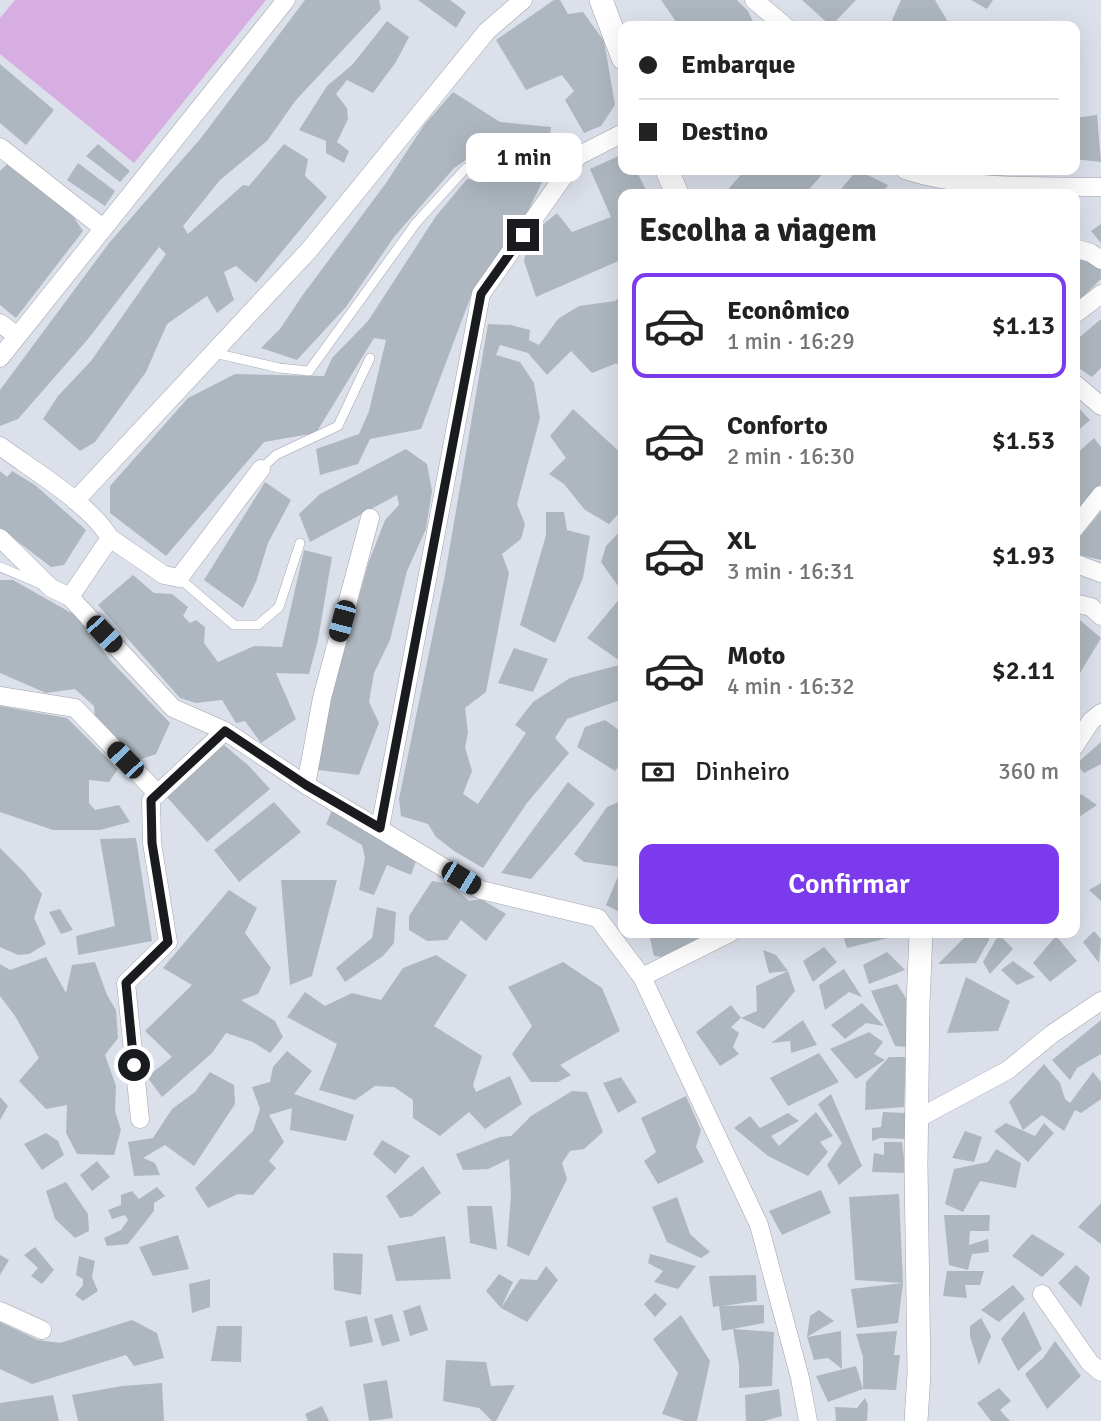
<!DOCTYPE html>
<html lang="pt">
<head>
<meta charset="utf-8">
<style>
	:root { --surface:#fff; --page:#f6f6f6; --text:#222; --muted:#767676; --line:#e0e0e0; --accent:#7c3aed }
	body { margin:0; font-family:Signika,sans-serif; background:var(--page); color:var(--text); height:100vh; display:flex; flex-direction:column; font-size:26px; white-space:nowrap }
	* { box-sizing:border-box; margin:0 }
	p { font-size:23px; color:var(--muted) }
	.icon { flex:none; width:38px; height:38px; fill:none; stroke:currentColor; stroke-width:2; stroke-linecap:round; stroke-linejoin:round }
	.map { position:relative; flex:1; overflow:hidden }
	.details { position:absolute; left:618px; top:189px; width:462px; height:749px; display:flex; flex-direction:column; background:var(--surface); border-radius:14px; box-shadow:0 7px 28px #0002 }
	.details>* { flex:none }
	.banner { position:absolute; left:618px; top:21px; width:462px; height:154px; border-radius:14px; box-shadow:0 7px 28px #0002; display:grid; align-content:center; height:154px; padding:0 21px; background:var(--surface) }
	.end { position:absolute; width:32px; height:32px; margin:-16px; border:9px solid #191b1e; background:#fff; box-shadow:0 0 0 4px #fff }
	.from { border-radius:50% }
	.bubble { position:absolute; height:49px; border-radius:14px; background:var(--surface); box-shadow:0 7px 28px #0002; font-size:23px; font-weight:600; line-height:49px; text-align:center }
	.car { position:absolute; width:21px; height:42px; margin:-21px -10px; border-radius:9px; box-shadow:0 0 5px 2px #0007; background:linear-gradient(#222 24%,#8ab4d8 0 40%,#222 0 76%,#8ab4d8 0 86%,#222 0) }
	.banner b { display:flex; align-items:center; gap:24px; height:66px; font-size:26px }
	.banner b+b { border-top:2px solid var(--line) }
	.banner i { width:18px; height:18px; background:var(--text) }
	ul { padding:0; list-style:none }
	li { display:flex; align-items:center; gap:21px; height:105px; margin:0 14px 10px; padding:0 7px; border:4px solid transparent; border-radius:14px }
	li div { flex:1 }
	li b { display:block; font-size:26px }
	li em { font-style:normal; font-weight:600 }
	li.on { border-color:var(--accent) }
	li>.icon { width:63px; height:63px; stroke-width:1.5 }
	h2 { padding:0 21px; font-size:32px; line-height:84px }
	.pay { display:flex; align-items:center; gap:18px; height:77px; padding:0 21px; font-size:26px }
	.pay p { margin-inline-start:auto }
	.cta { display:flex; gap:14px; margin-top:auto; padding:14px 21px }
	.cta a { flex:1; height:80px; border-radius:14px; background:var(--accent); color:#fff; font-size:28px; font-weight:600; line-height:80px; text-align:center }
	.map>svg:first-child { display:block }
	.green { fill:#d6aee1 }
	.building { fill:#aeb7bf }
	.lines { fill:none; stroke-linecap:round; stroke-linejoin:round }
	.service-casing { stroke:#a0a3ad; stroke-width:10 }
	.minor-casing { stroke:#a0a3ad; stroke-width:19 }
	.tertiary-casing { stroke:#a0a3ad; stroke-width:24 }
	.service { stroke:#fff; stroke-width:9 }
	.minor { stroke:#fff; stroke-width:18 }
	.tertiary { stroke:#fff; stroke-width:23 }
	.route { stroke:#191b1e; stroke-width:9 }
</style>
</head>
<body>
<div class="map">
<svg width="1101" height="1421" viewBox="0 0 1101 1421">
	<rect width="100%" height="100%" fill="#dce0eb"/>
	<path class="green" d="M15 0H266L134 163 0 54V18Z"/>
	<path class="building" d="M305 0H379L381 9 296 100 267 141 220 180 183 226 188 234 243 185 249 186 284 144 308 159 305 176 327 197 256 283 236 266 224 272 234 300 217 313 207 296 167 324 146 372 95 442 80 451 43 419 58 396 91 361 166 254 159 247 88 339 18 419 0 426V390L109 243 201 138Z
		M418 0H450L466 12 456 28Z
		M554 0H560L568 14 583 12 604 41 615 105 601 126 584 133 565 100 574 91 562 75 526 90 496 40Z
		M661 0H737L748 11 754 24 752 26H679Z
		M802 0H856L831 26Z
		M901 0H935L948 22 944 26H899L892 20Z
		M971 0H993L987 9Z
		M387 21 409 37 396 62 373 93 347 80 336 94 347 108 348 119 337 142 349 151 344 163 326 153V141L299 130 327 86 352 65Z
		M0 64 54 110 26 145 0 123Z
		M453 92 500 122 551 127 547 164 473 155 454 168 394 237 346 307 297 360 261 348 280 329 302 296 386 183 424 125Z
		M1097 115 1101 162 1074 159V118Z
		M98 144 130 171 120 182 86 156Z
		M623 154V170H636L648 194H623V259L536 297 524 261 530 235 557 213 572 232 611 217 590 169Z
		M9 162 71 213 83 231 16 318 0 305V171Z
		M78 163 115 191 105 206 67 180Z
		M745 170H826L805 194H724Z
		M857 170 888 185 882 194H837Z
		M544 178 530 207 504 250 474 288 421 429 370 439 358 464 320 475 316 449 359 434 369 411 386 340 374 338 316 433 264 442 166 556 110 513V486L188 398 235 374 324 376 332 358 368 321 436 216 467 179 502 181Z
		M1101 224V243L1091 231Z
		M1074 254 1101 268V279L1074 305Z
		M623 294V394L619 390 622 376 617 363 592 373 571 351 547 375 528 353 500 345 496 355 520 362 534 383 540 418 517 504 525 524 521 539 502 554 509 573 486 692 465 708 468 733 465 747 472 771 463 794 478 804 526 733 515 725 533 702 570 678 623 664V699L567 719 555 738 569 753 527 803 483 868 454 851 436 837 428 824 401 816 399 799 445 575 488 324 511 325 530 330 529 340 539 345 558 319 579 306 615 301Z
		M1101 319V368L1092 377 1074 365V342Z
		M1074 403 1090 420 1074 434Z
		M573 409 623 455V509L609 524 585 510 564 484 549 474 566 458 550 436Z
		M1094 438 1101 447V484L1097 493 1074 513V456Z
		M406 449 427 464 432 491 426 529 407 571 390 640 374 673 369 702 379 723 359 775 318 770 331 698 368 564 385 520 399 505 397 495 310 542 299 514 320 494Z
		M0 471 7 477 12 471 35 485 86 530 64 565 51 567 0 528Z
		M265 482 291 500 268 543 256 582 243 608 204 580Z
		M1101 511V560L1080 555 1076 542Z
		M546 512H564L567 530 590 536 583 578 555 643 520 625 546 535Z
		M623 528V584L618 586 601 562 606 546Z
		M304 550 332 557 318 640 309 674 276 673 296 719 261 743 245 721 236 723 222 700 196 703 180 698 98 605 133 575 154 593 172 594 188 607 183 616 190 623 196 620 205 627 204 643 218 662 254 646 282 647Z
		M0 580H13L75 615 111 661 170 723 156 754 139 760 95 717 94 706 75 689 46 693 0 673Z
		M621 597 623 598V663L587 638Z
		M1074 615 1101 638 1074 683Z
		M514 648 548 659 533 692 498 683Z
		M0 706 67 718 118 769 109 782 89 780V803L95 810 119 805 130 822 100 830H53L0 812Z
		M605 720 623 733V762L615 771 577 747 585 727Z
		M1101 742V764L1084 773 1076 764Z
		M224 745 249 766 270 789 207 842 166 796Z
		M568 782 595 804 531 879 501 873Z
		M1081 794 1097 805 1079 817 1074 809V802Z
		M623 800V914L606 905 622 867 584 862 574 854 607 807Z
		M274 802 301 832 239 882 214 850Z
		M332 810 416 861 411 875 387 865 374 895 359 890 365 858 362 845 326 824Z
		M136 838 152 941 78 955 76 936 115 926 100 839Z
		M0 848 24 872 42 894 34 918 46 944 29 954 18 955 0 947Z
		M281 880H337L312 976 290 985Z
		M432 881 451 884 469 901 481 899 506 914 486 941 461 920 447 940 427 941 409 930V916Z
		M1101 883V901L1089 890Z
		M229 890 257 908 245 933 271 968 258 994 241 1000 275 1021 283 1037 270 1053 253 1042 226 1033 212 1053 162 1097 147 1077 172 1057 145 1031 192 985 163 968Z
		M377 907 396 912 394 943 383 956 345 982 336 968 372 938Z
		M60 909 73 930 61 934 49 912Z
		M1094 931 1101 939 1099 963 1083 942Z
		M658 933H698L699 938 663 957 654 956 650 938Z
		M842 933H904V934L847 948Z
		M969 933H989V940L976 963 938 964Z
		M999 934 1013 949 990 974 983 962Z
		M1056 936 1077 961 1050 982 1033 963Z
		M824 947 837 962 813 982 803 961Z
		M763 950 776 955 788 971 769 973Z
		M887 952 905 970 869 984 863 965Z
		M436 955 467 975 434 1026 482 1056 473 1085 476 1092 510 1076 522 1104 485 1129 469 1112 440 1136 413 1118V1100L394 1087 375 1086 355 1100 319 1090 337 1044 287 1017 305 992 325 1006 352 993 381 1000 403 968Z
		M46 957 66 993 72 965 95 962 107 995 116 1010 118 1038 105 1055 116 1086 115 1111 121 1130 114 1155 77 1154 66 1133 67 1105 46 1109 19 1081 39 1058 15 1016 0 996V964L10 970Z
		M1013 961 1035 977 1017 985 1001 970Z
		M563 962 602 988 620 1031 560 1065 571 1075 558 1082H531L512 1054 532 1026 508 987Z
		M844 969 862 997 849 992 825 1010 819 985Z
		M788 971 795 991 764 1029 741 1018 757 1011 756 986Z
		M966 977 1010 1001 998 1031 947 1033Z
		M897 984 909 1003V1047L895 1046 871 991Z
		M862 1003 884 1026 866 1023 845 1039 831 1025Z
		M731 1005 741 1018 731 1027 739 1033 733 1047 739 1054 720 1066 696 1032Z
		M803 1020 817 1045 791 1053 790 1041 771 1043Z
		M1101 1020V1054L1077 1068 1070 1080 1052 1060Z
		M869 1032 883 1042 874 1054 885 1060 856 1079 830 1049Z
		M287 1051 312 1071 294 1094 354 1115 346 1141 290 1130 292 1108 269 1115 284 1142 269 1161 276 1168 253 1195 238 1194 208 1208 195 1188 253 1131 260 1109 252 1087 270 1082 273 1067Z
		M819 1053 839 1082 788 1106 770 1078Z
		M889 1057H906L904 1107 865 1110 866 1082Z
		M1044 1064 1060 1083 1065 1099 1070 1103 1093 1072 1101 1082V1099L1081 1113 1075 1110 1064 1131 1042 1115 1023 1130 1009 1102Z
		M210 1072 234 1085 235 1104 194 1166 165 1145 143 1158 155 1163 160 1175 134 1176 128 1142 153 1138 172 1109 195 1092Z
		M621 1077 637 1102 618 1113 603 1083Z
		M572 1091 587 1092 603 1132 584 1149 570 1151 562 1163 567 1179 529 1256 507 1246 511 1195 509 1159 488 1169 463 1170 456 1154 500 1137 511 1136 531 1116Z
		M831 1094 862 1166 839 1185 827 1165 842 1143 818 1104Z
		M686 1096 701 1130 696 1147 704 1162 658 1184 644 1161 656 1152 641 1118Z
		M0 1097 8 1106 0 1120Z
		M816 1112 833 1136 820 1142 828 1152 808 1176 768 1156 734 1128 750 1116 760 1128 788 1113 799 1121 771 1136 779 1146Z
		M883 1112 905 1113 908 1139 880 1138 872 1141V1128L881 1127Z
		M1006 1123 1035 1136 1044 1123 1054 1133 1028 1162 994 1131Z
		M965 1131 982 1137 974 1162 952 1158Z
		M46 1133 58 1141 64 1155 42 1170 24 1144Z
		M382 1140 410 1156 395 1174 373 1154Z
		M884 1142H902L906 1173 872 1172 874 1153 884 1155Z
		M996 1149 1021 1163 1016 1188 980 1181 963 1212 945 1204 954 1169 988 1162Z
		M97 1161 110 1177 92 1191 80 1175Z
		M423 1166 441 1193 412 1216 400 1218 386 1196Z
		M66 1182 88 1214 89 1231 75 1238 55 1219 46 1191Z
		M157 1187 165 1196 154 1203V1211L128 1244 107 1246 104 1238 121 1230 128 1220 125 1215 112 1219 108 1210 121 1205V1195L132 1191 139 1199Z
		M821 1190 831 1213 782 1235 769 1211Z
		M899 1194 903 1283 855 1280 849 1197Z
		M677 1197 690 1234 710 1252 701 1258 667 1242 652 1207Z
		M1101 1203V1244L1078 1227Z
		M467 1206H492L497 1250 470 1243Z
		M944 1215H990L989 1231H970L969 1245 988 1239 989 1252 972 1254 968 1270 949 1265Z
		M1032 1234 1065 1254 1042 1277 1012 1256Z
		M178 1235 189 1269 153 1276 139 1247Z
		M445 1236 451 1279 396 1281 387 1246Z
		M35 1247 54 1270 42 1284 31 1276 38 1268 24 1255Z
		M333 1253 363 1254 361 1295 334 1290Z
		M650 1254 696 1266 678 1289 654 1282 663 1271 648 1263Z
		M0 1255 9 1260 0 1275Z
		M79 1256 95 1261 92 1277 98 1291 83 1301 75 1295 83 1285V1279L76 1275Z
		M1076 1265 1090 1277 1081 1307 1058 1283Z
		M546 1266 558 1280 527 1322 501 1308 520 1279 537 1280Z
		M947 1271H984L980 1285H965L967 1298 943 1296Z
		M499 1274 513 1282 501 1308 486 1291Z
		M756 1275 757 1301 723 1306 764 1305V1323L722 1331 719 1306 713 1307 709 1276Z
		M210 1279V1307L192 1313 189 1284Z
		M903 1283 898 1323 857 1328 851 1289Z
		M1013 1285 1025 1299 999 1322 981 1310Z
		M655 1293 667 1304 655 1317 644 1304Z
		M420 1305 428 1330 410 1336 403 1311Z
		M819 1310 834 1321 807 1337 810 1316Z
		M1024 1311 1042 1349 1018 1371 1001 1339Z
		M392 1314 400 1341 382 1346 374 1319Z
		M681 1315 710 1361 697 1421H684L662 1414 678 1373 653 1339Z
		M367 1316 373 1342 350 1347 345 1321Z
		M981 1318 991 1336 979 1365 970 1337V1326Z
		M132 1320 157 1333 164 1358 134 1366 126 1355 32 1384 0 1369V1322L38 1340 60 1343Z
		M217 1326H242L241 1362 211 1361Z
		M733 1329 774 1332 772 1386 739 1388V1365Z
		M841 1331 842 1369 828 1358 814 1360 807 1337Z
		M897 1331 894 1355H900L896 1390 863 1389V1357L856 1334Z
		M1055 1341 1081 1376 1047 1409 1025 1374 1043 1358Z
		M446 1360 486 1362 491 1386 515 1385 496 1421H492L479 1408 443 1401Z
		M856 1366 863 1389 828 1402 816 1376Z
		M387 1380 393 1418 369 1421 363 1384Z
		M162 1383 164 1421H78L72 1395 122 1386Z
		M999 1388 1011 1401 1000 1410 1010 1421H991L977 1403Z
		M779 1389 782 1416 764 1421H746L745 1395Z
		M53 1395 59 1421H0V1403Z
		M865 1398 868 1405 867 1421H836L835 1407 857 1408Z
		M322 1406 329 1421H308L305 1414Z"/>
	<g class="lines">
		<defs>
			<path id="service" d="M214 353 279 368 309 371 416 223 466 168 514 171
				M261 469 276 455 338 426 370 358
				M0 567 41 584
				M179 578 234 625H258L279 607 300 543"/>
			<path id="minor" d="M754 0 785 26
				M0 147 103 228
				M905 170C961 189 1041 186 1101 187
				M1074 248 1091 253 1101 260
				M1074 315 1101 294
				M0 323 17 336
				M0 358 286 0
				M1074 383 1101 406
				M0 446C34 471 89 503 110 538L70 597
				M75 501 310 249 487 31 523 0
				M1074 529 1101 495
				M0 538 51 588 70 597 173 708 225 731 306 785 481 890 598 918 642 977 730 933
				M110 538 164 575 179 578 261 469
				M1074 563 1101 573
				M1074 603 1091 607 1101 616
				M0 696 75 708 158 794
				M1074 747 1091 721 1101 713
				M306 785 322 698 370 518
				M380 828 481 294 578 156 623 133
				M642 977 759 1225 800 1378 808 1421
				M140 1119 126 983 168 942 152 843 151 800 225 731
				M917 1119 1008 1070 1052 1034 1101 1001
				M1042 1294 1090 1363 1101 1372
				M0 1311 42 1330"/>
			<path id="tertiary" d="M601 0 623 58
				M667 170 677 194
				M916 1421 919 1373 916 1165 918 1004 921 933"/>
		</defs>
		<use href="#service" class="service-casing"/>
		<use href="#minor" class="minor-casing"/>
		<use href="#tertiary" class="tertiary-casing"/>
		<use href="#service" class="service"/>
		<use href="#minor" class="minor"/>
		<use href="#tertiary" class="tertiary"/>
	</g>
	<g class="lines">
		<path class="route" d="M134 1065 126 983 168 942 152 843 151 800 225 731 306 785 380 828 481 294 523 235"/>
	</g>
</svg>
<i class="end from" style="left:134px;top:1065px"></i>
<i class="end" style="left:523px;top:235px"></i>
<div class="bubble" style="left:466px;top:133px;width:116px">1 min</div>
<i class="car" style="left:342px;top:621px;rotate:195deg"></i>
<i class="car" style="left:104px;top:634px;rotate:137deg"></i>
<i class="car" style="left:125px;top:760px;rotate:316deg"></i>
<i class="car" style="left:461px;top:878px;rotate:121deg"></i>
<div class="banner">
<b><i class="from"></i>Embarque</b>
<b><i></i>Destino</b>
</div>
<section class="details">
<h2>Escolha a viagem</h2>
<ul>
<li class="on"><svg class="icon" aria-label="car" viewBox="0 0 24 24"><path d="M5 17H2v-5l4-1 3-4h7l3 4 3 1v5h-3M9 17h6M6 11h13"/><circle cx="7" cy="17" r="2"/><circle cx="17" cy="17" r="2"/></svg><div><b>Econômico</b><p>1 min · 16:29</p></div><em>$1.13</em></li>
<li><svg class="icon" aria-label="car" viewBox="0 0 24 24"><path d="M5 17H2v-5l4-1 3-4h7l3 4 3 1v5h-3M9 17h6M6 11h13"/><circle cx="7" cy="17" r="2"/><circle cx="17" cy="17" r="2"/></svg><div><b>Conforto</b><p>2 min · 16:30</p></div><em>$1.53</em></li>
<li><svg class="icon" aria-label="car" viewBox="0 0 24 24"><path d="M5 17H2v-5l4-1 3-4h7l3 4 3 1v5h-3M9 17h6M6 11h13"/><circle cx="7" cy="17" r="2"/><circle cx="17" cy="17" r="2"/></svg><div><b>XL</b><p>3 min · 16:31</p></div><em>$1.93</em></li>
<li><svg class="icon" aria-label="car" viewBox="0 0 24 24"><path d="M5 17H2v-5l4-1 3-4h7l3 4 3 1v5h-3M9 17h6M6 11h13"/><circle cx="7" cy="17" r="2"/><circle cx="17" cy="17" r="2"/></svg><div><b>Moto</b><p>4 min · 16:32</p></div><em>$2.11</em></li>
</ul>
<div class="pay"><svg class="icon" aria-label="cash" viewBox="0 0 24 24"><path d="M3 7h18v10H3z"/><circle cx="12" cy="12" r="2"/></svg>Dinheiro<p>360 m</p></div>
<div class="cta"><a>Confirmar</a></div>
</section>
</div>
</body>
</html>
